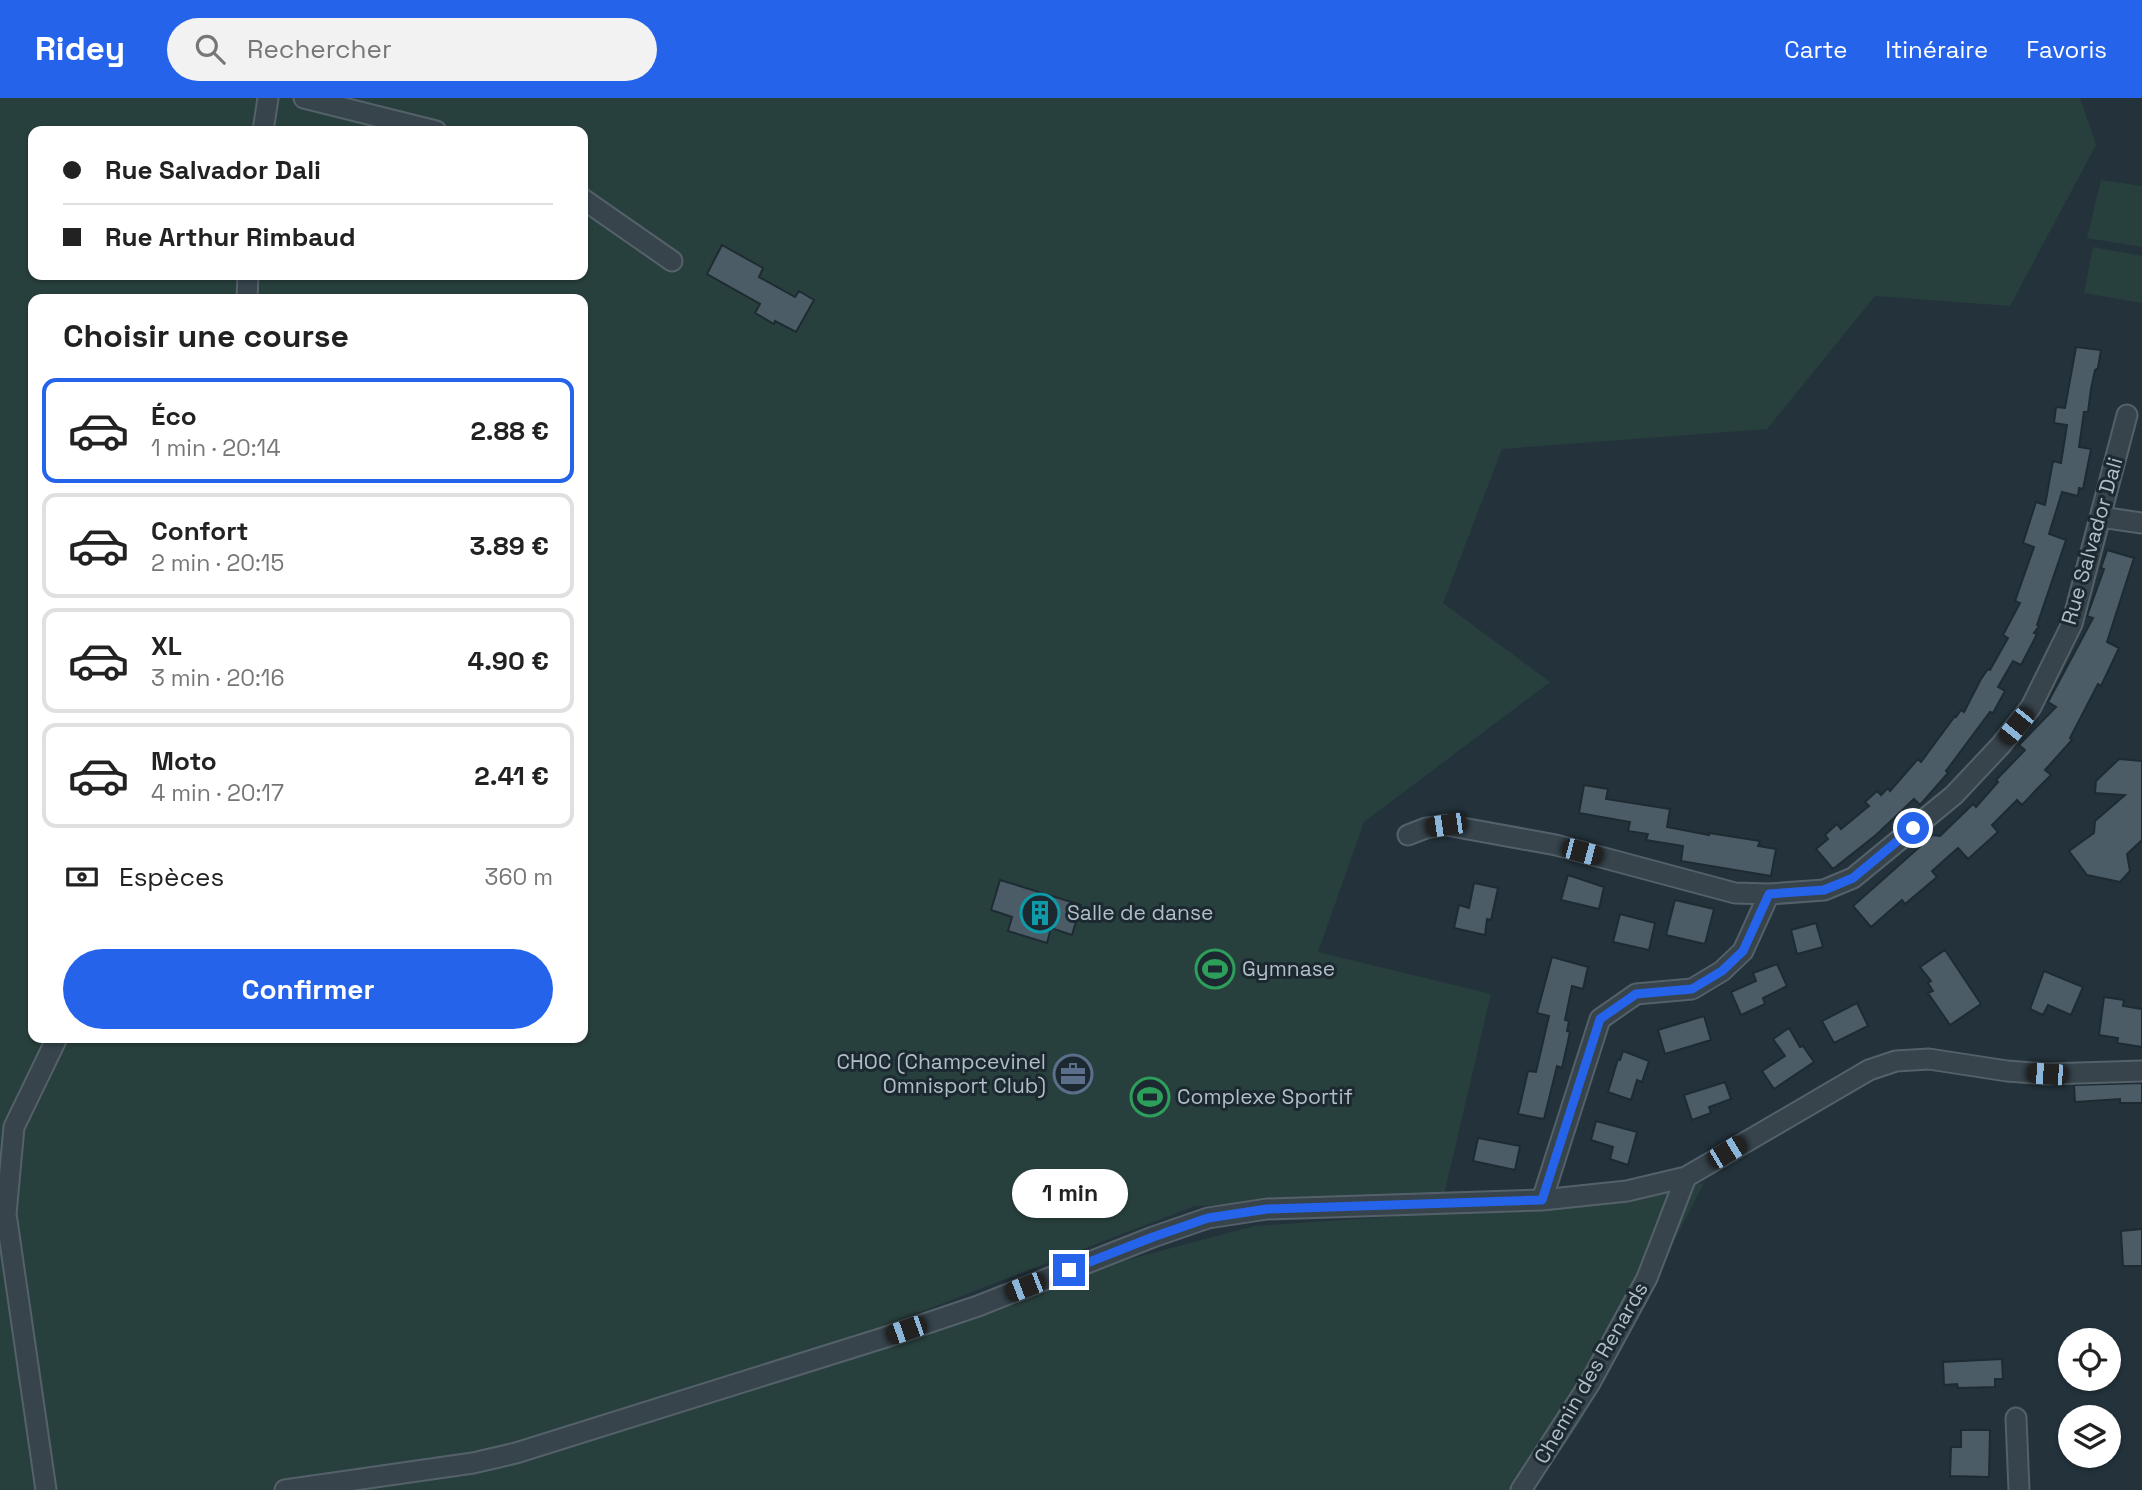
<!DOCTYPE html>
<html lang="fr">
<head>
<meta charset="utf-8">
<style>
	:root { --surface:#fff; --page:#f2f2f2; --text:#222; --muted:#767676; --line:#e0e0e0; --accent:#2563eb }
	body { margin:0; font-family:"Space Grotesk",sans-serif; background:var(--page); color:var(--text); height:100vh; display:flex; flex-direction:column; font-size:26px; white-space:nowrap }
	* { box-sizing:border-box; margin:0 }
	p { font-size:23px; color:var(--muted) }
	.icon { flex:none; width:38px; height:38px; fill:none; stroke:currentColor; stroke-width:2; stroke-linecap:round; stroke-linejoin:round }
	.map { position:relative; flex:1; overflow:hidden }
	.side { position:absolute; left:28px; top:196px; width:560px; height:749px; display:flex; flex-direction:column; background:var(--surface); border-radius:14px; box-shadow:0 2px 5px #0004 }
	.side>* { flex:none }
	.top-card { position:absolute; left:28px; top:28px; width:560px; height:154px; border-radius:14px; box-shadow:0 2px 5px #0004; display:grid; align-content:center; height:154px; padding:0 35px; background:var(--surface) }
	.tools { position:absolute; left:2058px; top:1230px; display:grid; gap:14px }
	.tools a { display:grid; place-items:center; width:63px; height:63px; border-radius:50%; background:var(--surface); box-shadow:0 2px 5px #0004; font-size:35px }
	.end { position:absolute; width:32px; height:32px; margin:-16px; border:9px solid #2563eb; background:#fff; box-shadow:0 0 0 4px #fff }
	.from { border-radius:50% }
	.bubble { position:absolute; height:49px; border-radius:24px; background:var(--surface); box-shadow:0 2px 5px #0004; font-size:23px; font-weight:600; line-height:49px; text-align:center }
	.car { position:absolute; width:21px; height:42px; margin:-21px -10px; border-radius:9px; box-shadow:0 0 5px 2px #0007; background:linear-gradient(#222 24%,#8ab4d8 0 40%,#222 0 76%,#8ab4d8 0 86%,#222 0) }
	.top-card b { display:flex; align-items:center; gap:24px; height:66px; font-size:26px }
	.top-card b+b { border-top:2px solid var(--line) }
	.top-card i { width:18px; height:18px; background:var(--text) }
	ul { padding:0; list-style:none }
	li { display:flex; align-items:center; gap:21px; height:105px; margin:0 14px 10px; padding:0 21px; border:4px solid var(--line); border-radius:14px }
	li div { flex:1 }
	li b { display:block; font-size:26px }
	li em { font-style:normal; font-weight:600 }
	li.active { border-color:var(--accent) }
	li>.icon { width:63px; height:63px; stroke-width:1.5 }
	h2 { padding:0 35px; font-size:32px; line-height:84px }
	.pay { display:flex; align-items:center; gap:18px; height:77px; padding:0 35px; font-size:26px }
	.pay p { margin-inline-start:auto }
	.primary-button { display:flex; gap:14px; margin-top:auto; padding:14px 35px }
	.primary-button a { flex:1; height:80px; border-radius:42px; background:var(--accent); color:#fff; font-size:28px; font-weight:600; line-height:80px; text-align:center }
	header { display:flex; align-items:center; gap:42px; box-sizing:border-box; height:98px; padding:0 35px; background:var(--accent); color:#fff }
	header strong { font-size:33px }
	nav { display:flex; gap:38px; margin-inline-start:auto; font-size:24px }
	.search { width:490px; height:63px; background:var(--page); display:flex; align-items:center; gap:18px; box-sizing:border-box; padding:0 24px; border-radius:38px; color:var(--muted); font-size:26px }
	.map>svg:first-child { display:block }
	.green { fill:#28403d; fill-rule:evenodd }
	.building { fill:#4c5c67; stroke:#1e2b32; stroke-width:2 }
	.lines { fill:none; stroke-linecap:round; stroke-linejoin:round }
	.minor-casing { stroke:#55616a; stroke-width:23 }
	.minor { stroke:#37444c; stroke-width:19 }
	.route { stroke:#2563eb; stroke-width:9 }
	.labels { text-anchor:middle; stroke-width:6; stroke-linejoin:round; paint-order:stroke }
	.street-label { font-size:21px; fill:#b2bec7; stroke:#1c2930 }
	.poi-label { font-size:21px; fill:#b2bec7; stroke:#1c2930; text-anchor:start }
</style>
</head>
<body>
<header>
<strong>Ridey</strong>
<div class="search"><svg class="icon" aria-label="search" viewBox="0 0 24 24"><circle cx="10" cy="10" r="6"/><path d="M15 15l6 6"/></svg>Rechercher</div>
<nav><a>Carte</a><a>Itinéraire</a><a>Favoris</a></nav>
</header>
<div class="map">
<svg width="2142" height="1392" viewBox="0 0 2142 1392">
	<rect width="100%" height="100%" fill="#23323b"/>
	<path class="green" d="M0 0H2080L2096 47 2010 208 1875 198 1767 331 1502 351 1443 505 1550 584 1364 724 1318 854 1491 896 1443 1101 1195 1108 897 1223 1254 1128 1630 1102 1704 1085 1581 1323 1534 1392H0ZM33 33H583V177H33ZM33 201H583V940H33Z
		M2101 82 2142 88V149L2087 140Z
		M2093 149 2142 158V205L2084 195Z"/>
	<path class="building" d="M722 147 763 170 759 179 795 199 799 193 814 202 796 234 775 223 774 226 755 215 760 206 707 176Z
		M2076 249 2101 252 2098 270 2095 272 2091 291 2088 314H2084L2079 349 2091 351 2083 391 2079 390 2078 398 2062 394 2049 436 2066 442 2037 527 2039 528 2034 535 2037 536 2021 567 2013 563 1998 589 2005 593 1993 615 1990 614 1946 673 1948 675 1920 707 1914 701 1876 737 1833 771 1816 751 1828 741 1825 737 1837 726 1841 731 1869 708 1865 704 1877 693 1881 697 1888 690 1890 693 1918 661 1921 664 1955 618 1956 619 1961 612 1964 614 1981 581 1988 571 1990 572 2008 540 2003 537 2020 505 2015 503 2034 449 2023 445 2036 404 2045 407 2053 363 2061 365 2067 327 2054 325 2056 309 2065 310Z
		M2107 452 2134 460 2107 544 2119 550 2101 588 2098 586 2070 640 2072 642 2045 672 2051 677 2036 692 2022 707 2017 702 1992 727 1998 734 1968 761 1958 750 1932 773 1937 779 1905 806 1902 802 1871 829 1853 808 1933 737 1940 738 1973 706 1976 709 1998 684 1996 682 2025 652 2019 647 2056 609 2048 604 2093 520 2087 518 2104 471 2101 470Z
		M2119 661 2142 663V742L2127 756 2130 773 2120 784 2087 777 2069 753 2094 735 2095 723 2125 697 2095 695 2096 683Z
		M1584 687 1608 691 1606 701 1670 711 1667 729 1709 737V735L1760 743 1758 748 1776 751 1771 778 1681 763 1683 748 1646 742 1648 736 1628 733 1630 724 1579 715Z
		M1568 777 1604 789 1599 811 1561 802Z
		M1000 782 1081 807 1072 837 1051 830 1047 845 1008 833 1012 819 991 812Z
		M1474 785 1498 790 1491 822 1487 821 1485 837 1454 830 1459 807 1469 810Z
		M1675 802 1714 811 1705 846 1666 837Z
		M1620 816 1655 825 1649 852 1613 844Z
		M1816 825 1823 849 1797 856 1791 832Z
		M1945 852 1981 906 1950 927 1928 895 1933 893 1928 885 1931 883 1920 869Z
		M1552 859 1588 869 1583 891 1572 888 1565 922 1569 923 1567 933 1570 934 1562 970 1557 968 1544 1021 1518 1016 1528 973 1536 974 1549 918 1537 915Z
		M1777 866 1787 888 1763 900 1765 906 1741 917 1731 894 1756 883 1753 875Z
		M2044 873 2083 889 2071 917 2048 907 2043 917 2030 911Z
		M2104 899 2124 902 2123 908 2142 911V949L2117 945 2118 940 2099 937Z
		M1857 905 1868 928 1834 945 1822 923Z
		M1704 918 1711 942 1665 956 1658 932Z
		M1789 930 1800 949 1803 948 1814 964 1774 991 1762 973 1785 958 1773 941Z
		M1623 953 1649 963 1642 984 1637 982 1631 1002 1608 994 1618 961 1620 962Z
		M1725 984 1731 1001 1709 1009 1711 1015 1692 1022 1684 997Z
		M2142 985V1005H2120V1001L2075 1004 2074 987Z
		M1596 1023 1637 1034 1628 1067 1610 1061 1613 1049 1591 1042Z
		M1478 1040 1520 1048 1515 1072 1473 1063Z
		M2142 1131V1168H2123L2121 1133Z
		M2002 1261 2003 1281H1995V1289L1958 1290 1957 1286 1944 1287 1943 1264Z
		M1961 1332H1990L1989 1379 1950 1378 1951 1349H1961Z"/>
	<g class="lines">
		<defs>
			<path id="minor" d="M304 0 436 33
				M263 33 268 0
				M583 101 672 163
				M247 201 248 177
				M2101 419 2142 425
				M1408 737 1426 730 1446 727 1556 747 1735 795 1769 796 1824 792 1853 780 1954 697 2001 647 2031 609 2072 526 2127 317
				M1542 1102 1600 921 1636 896 1692 891 1722 873 1743 853 1769 796
				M2016 1320 2019 1392
				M46 1392 6 1116 14 1029 57 940
				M285 1392 473 1365 516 1355 883 1240 978 1208 1153 1139 1208 1120 1267 1111 1542 1102 1627 1093 1686 1079 1869 972 1896 963 1929 961 2007 973 2047 976 2142 973
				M1521 1392 1590 1285 1647 1180 1686 1079"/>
		</defs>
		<use href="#minor" class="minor-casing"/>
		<use href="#minor" class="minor"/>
	</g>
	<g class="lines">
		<path class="route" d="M1069 1172 1153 1139 1208 1120 1267 1111 1542 1102 1600 921 1636 896 1692 891 1722 873 1743 853 1769 796 1824 792 1853 780 1913 730"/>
	</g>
	<defs>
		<symbol id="building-ring" viewBox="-11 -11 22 22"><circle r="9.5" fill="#1c2930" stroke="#0f9aa8" stroke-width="1.5"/><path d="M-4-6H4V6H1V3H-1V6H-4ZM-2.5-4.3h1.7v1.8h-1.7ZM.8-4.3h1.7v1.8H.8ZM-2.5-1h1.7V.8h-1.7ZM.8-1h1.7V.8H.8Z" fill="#0f9aa8"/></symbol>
		<symbol id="stadium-ring" viewBox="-11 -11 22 22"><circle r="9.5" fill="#1c2930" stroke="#2e9e5b" stroke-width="1.5"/><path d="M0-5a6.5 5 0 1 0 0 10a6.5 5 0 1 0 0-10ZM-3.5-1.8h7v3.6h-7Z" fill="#2e9e5b"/></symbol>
		<symbol id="office-ring" viewBox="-11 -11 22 22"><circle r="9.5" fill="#1c2930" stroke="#5c6f8a" stroke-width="1.5"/><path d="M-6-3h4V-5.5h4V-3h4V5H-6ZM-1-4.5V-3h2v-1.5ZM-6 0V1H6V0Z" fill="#5c6f8a"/></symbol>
	</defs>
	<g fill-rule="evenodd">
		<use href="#building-ring" x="1018" y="793" width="44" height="44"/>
		<use href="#stadium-ring" x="1193" y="849" width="44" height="44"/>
		<use href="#office-ring" x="1051" y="954" width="44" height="44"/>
		<use href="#stadium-ring" x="1128" y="977" width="44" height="44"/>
	</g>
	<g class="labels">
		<g class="street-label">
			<text transform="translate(2092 443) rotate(-74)" y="7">Rue Salvador Dali</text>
			<text transform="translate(1591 1275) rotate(-60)" y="7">Chemin des Renards</text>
		</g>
		<g class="poi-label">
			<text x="1067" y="822">Salle de danse</text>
			<text x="1242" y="878">Gymnase</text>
			<text x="1046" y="971" text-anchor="end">CHOC (Champcevinel<tspan x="1046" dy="24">Omnisport Club)</tspan></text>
			<text x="1177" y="1006">Complexe Sportif</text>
		</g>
	</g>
</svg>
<div class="tools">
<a><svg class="icon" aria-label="locate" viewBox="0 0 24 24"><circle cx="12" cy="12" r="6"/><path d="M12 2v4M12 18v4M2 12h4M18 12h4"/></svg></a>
<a><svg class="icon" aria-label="layers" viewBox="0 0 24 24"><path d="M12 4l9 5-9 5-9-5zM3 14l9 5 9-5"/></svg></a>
</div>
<i class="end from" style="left:1913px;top:730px"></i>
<i class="end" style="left:1069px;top:1172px"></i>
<div class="bubble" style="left:1012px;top:1071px;width:116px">1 min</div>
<i class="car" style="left:2016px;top:628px;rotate:219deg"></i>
<i class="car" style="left:1446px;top:727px;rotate:262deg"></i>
<i class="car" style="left:1582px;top:754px;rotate:105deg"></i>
<i class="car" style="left:2047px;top:976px;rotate:274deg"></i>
<i class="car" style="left:1727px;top:1054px;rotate:59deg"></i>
<i class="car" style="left:1025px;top:1189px;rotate:249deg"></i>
<i class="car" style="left:906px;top:1232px;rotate:251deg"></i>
<div class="top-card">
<b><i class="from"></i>Rue Salvador Dali</b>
<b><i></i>Rue Arthur Rimbaud</b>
</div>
<section class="side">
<h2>Choisir une course</h2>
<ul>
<li class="active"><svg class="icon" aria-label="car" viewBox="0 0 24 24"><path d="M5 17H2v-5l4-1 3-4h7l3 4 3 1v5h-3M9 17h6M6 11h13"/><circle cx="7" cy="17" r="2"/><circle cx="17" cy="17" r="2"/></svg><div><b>Éco</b><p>1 min · 20:14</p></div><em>2.88 €</em></li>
<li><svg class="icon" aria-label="car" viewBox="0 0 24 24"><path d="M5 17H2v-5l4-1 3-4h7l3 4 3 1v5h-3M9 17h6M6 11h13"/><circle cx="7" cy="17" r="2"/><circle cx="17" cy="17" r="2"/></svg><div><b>Confort</b><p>2 min · 20:15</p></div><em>3.89 €</em></li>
<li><svg class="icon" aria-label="car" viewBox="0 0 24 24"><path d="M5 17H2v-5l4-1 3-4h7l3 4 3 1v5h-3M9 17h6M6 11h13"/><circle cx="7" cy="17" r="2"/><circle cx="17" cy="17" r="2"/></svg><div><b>XL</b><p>3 min · 20:16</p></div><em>4.90 €</em></li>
<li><svg class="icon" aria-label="car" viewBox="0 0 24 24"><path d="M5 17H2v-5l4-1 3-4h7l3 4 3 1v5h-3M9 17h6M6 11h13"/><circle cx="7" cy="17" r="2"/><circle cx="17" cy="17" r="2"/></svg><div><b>Moto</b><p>4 min · 20:17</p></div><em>2.41 €</em></li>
</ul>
<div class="pay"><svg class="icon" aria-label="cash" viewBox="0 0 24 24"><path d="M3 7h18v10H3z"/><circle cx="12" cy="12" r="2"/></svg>Espèces<p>360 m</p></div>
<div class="primary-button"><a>Confirmer</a></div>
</section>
</div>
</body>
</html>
